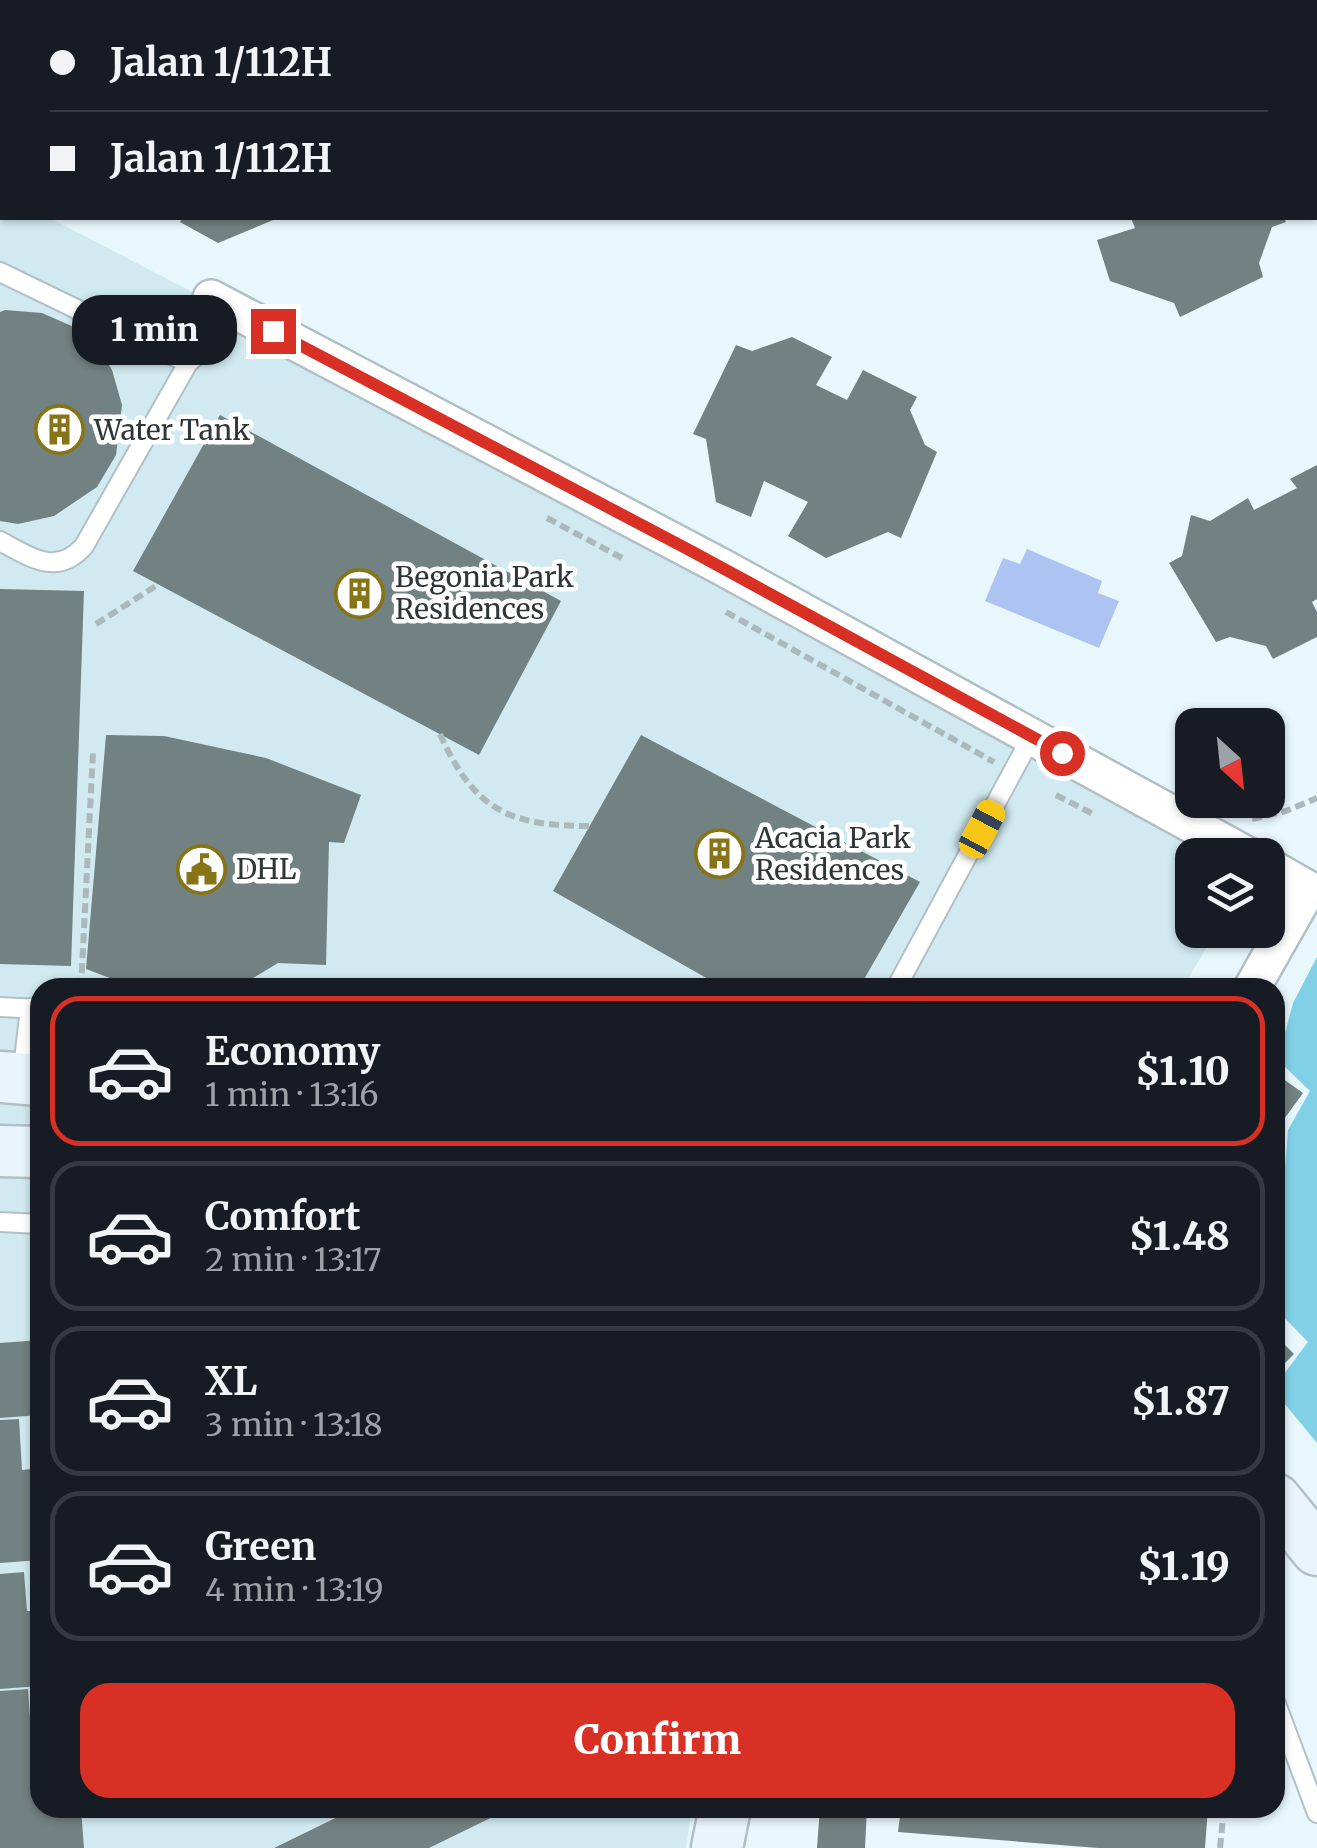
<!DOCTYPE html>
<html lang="en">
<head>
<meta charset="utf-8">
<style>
	:root { --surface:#171b24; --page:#242831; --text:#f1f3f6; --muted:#9ea1a6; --line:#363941; --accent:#d93025 }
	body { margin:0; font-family:Merriweather,serif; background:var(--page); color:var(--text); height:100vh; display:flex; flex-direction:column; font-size:38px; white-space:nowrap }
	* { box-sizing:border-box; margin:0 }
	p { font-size:32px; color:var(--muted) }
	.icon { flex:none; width:55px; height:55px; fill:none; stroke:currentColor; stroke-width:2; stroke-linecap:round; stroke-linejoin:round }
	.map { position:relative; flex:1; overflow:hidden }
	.sheet { position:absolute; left:30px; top:978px; width:1255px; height:840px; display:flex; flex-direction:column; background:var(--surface); border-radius:30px; box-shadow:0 2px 8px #0004 }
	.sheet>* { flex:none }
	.hud { position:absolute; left:0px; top:0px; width:1318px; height:220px; box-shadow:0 2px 8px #0004; display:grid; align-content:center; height:220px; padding:0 50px; background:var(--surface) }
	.needle { width:65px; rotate:153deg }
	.fabs { position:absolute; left:1175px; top:708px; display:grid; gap:20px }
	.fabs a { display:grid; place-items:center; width:110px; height:110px; border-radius:20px; background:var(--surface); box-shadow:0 2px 8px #0004; font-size:50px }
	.end { position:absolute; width:45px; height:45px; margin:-22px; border:12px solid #d93025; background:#fff; box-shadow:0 0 0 5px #fff }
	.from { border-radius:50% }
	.bubble { position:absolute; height:70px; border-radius:30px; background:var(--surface); box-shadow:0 2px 8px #0004; font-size:32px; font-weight:800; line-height:70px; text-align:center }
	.car { position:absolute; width:30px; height:60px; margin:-30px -15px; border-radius:12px; box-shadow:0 0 8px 2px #0007; background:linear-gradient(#f5c518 24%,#345 0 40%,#f5c518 0 76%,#345 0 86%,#f5c518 0) }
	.hud b { display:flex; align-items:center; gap:35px; height:95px; font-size:38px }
	.hud b+b { border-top:2px solid var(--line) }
	.hud i { width:25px; height:25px; background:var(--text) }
	ul { padding:18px 0 0; list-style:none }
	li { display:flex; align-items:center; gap:30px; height:150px; margin:0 20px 15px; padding:0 30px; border:5px solid var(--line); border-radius:30px }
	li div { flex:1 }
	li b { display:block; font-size:38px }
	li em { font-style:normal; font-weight:800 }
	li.active { border-color:var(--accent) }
	li>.icon { width:90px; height:90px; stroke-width:1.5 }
	.cta { display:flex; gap:20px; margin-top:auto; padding:20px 50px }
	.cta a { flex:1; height:115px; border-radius:30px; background:var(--accent); color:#fff; font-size:40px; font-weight:800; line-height:115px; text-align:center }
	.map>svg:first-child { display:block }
	.built { fill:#d1eaf1 }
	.green { fill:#80d1e7 }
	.water { fill:#adc3f2 }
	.building { fill:#728181 }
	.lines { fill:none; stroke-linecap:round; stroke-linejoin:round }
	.service-casing { stroke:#b1c0c5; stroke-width:22 }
	.minor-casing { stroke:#b1c0c5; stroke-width:40 }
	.secondary-casing { stroke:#b1c0c5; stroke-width:55 }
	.path { stroke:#abb8bc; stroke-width:6; stroke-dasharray:10 5; stroke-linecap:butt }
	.service { stroke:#fff; stroke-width:18 }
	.minor { stroke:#fff; stroke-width:35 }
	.secondary { stroke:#e9f4fc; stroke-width:50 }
	.route { stroke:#d93025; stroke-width:12 }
	.labels { text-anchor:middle; stroke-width:9; stroke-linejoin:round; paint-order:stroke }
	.poi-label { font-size:28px; fill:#2f3637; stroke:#fff; text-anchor:start }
</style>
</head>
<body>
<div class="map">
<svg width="1317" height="1848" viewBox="0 0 1317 1848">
	<rect width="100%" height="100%" fill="#e7f7fc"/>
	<path class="built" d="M0 191 2 218H50L221 307 1208 855H1192V930H1217L1183 987 40 988V1808H692L686 1848H0Z"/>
	<path class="green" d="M0 0H175L2 2V165Z
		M1317 957V1443L1275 1392V1386L1308 1342 1275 1308V1250L1280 1235 1288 1130 1310 1091 1278 1060 1293 1003Z"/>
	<path class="water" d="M1027 549 1102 581 1098 593 1119 601 1099 648 985 601 1003 558 1020 564Z"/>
	<path class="building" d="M182 218H278L218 243 180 222Z
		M1131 218H1284L1286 222 1272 227 1259 263 1263 277 1180 317 1174 303 1110 281 1097 240 1135 228Z
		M5 310 42 313 74 327 101 352 112 370 122 405 116 455 97 487 54 516 18 524 0 521V312Z
		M792 337 832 357 816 385 847 400 863 370 917 397 910 410 925 445 937 452 901 538 888 532 826 558 788 536 808 502 764 481 751 517 716 502 706 439 693 434 736 345 752 351Z
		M220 415 561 601 479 755 133 571Z
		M1317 465V599L1312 602 1317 612V637L1273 659 1266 646 1230 637 1216 642 1169 563 1182 556 1191 515 1210 521 1248 498 1254 510 1297 488 1290 479Z
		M0 589 84 591 71 966 0 964Z
		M106 735 164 736 266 758 361 795 344 843 329 842 326 965 278 963 253 978 226 988H136L86 969Z
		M641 735 920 882 859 988H724L553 891Z
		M1275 1073 1303 1093 1282 1122 1275 1116Z
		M1275 1335 1294 1354 1275 1373Z
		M40 1340V1415L0 1418V1343Z
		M19 1419 22 1470 40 1468V1560L0 1563V1420Z
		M24 1572 27 1611H40V1686L0 1689V1574Z
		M28 1689 33 1760H40V1808H81L84 1848H0V1691Z
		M356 1808H511L429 1848H274Z
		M820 1808H867L865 1848H817Z
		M901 1808H1208L1205 1848H1098L898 1832Z"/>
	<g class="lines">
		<defs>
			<path id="service" d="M0 272 188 363
				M0 541C30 557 57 577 84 546L188 363 243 315
				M896 988 1032 736
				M0 1007 39 1009
				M22 1078 30 1008
				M0 1222 40 1224
				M1275 1701 1317 1813"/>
			<path id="minor" d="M211 298 722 567 1247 855
				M1252 988 1308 889 1268 866"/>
			<path id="secondary" d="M0 1077 40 1080
				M0 1151 40 1152
				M1275 1499 1317 1550
				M717 1848 725 1808"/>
		</defs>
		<use href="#service" class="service-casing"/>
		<use href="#minor" class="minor-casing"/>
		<use href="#secondary" class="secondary-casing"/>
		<path class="path" d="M547 518 622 558
			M726 612 994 762
			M96 624 159 584
			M440 734C474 810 509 826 589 826
			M1056 795 1095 815
			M1252 819 1286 811 1317 798
			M81 988 93 752
			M1220 1848 1224 1808"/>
		<use href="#service" class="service"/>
		<use href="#minor" class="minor"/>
		<use href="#secondary" class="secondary"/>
	</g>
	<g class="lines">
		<path class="route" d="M273 331 693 552 1062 753"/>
	</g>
	<defs>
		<symbol id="building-ring" viewBox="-11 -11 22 22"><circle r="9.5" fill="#fff" stroke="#877417" stroke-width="1.5"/><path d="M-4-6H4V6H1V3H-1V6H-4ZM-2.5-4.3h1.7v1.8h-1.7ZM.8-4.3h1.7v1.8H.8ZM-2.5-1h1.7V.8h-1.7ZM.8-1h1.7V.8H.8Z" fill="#877417"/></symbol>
		<symbol id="civic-ring" viewBox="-11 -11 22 22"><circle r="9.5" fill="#fff" stroke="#877417" stroke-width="1.5"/><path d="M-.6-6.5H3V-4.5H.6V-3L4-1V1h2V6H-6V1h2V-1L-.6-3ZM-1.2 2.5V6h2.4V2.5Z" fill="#877417"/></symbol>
	</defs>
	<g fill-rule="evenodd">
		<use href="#building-ring" x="32" y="402" width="55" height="55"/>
		<use href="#building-ring" x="332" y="566" width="55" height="55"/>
		<use href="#building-ring" x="692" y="826" width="55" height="55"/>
		<use href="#civic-ring" x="174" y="842" width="55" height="55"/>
	</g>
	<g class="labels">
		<g class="poi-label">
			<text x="94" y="440">Water Tank</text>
			<text x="395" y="587">Begonia Park<tspan x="395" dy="32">Residences</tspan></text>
			<text x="755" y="848">Acacia Park<tspan x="755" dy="32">Residences</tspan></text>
			<text x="236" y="879">DHL</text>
		</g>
	</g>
</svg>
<div class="fabs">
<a><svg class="needle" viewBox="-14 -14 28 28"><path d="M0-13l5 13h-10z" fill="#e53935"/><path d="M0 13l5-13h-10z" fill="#9ea1a6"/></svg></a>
<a><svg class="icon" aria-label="layers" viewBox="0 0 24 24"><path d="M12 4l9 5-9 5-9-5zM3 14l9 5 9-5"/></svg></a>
</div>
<i class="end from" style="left:1062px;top:753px"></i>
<i class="end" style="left:273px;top:331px"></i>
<div class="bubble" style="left:72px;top:295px;width:165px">1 min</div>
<i class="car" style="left:982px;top:829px;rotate:28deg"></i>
<div class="hud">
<b><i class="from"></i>Jalan 1/112H</b>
<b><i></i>Jalan 1/112H</b>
</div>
<section class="sheet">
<ul>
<li class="active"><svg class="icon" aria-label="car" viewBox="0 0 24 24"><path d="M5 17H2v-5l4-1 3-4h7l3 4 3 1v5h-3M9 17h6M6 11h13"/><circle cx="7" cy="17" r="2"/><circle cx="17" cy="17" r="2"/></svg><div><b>Economy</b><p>1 min · 13:16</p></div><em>$1.10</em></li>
<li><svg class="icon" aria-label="car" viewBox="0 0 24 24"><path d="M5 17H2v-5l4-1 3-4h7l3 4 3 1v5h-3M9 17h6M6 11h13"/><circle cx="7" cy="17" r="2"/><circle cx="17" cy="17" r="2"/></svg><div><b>Comfort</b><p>2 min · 13:17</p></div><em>$1.48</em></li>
<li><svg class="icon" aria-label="car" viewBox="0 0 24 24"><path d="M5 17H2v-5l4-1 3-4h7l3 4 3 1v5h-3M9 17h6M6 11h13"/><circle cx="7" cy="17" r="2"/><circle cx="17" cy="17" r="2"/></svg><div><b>XL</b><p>3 min · 13:18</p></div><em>$1.87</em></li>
<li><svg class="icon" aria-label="car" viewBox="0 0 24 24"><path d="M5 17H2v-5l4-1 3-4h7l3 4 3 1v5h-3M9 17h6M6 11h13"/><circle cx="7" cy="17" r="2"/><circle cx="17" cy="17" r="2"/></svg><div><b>Green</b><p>4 min · 13:19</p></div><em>$1.19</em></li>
</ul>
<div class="cta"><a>Confirm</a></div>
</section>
</div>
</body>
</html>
